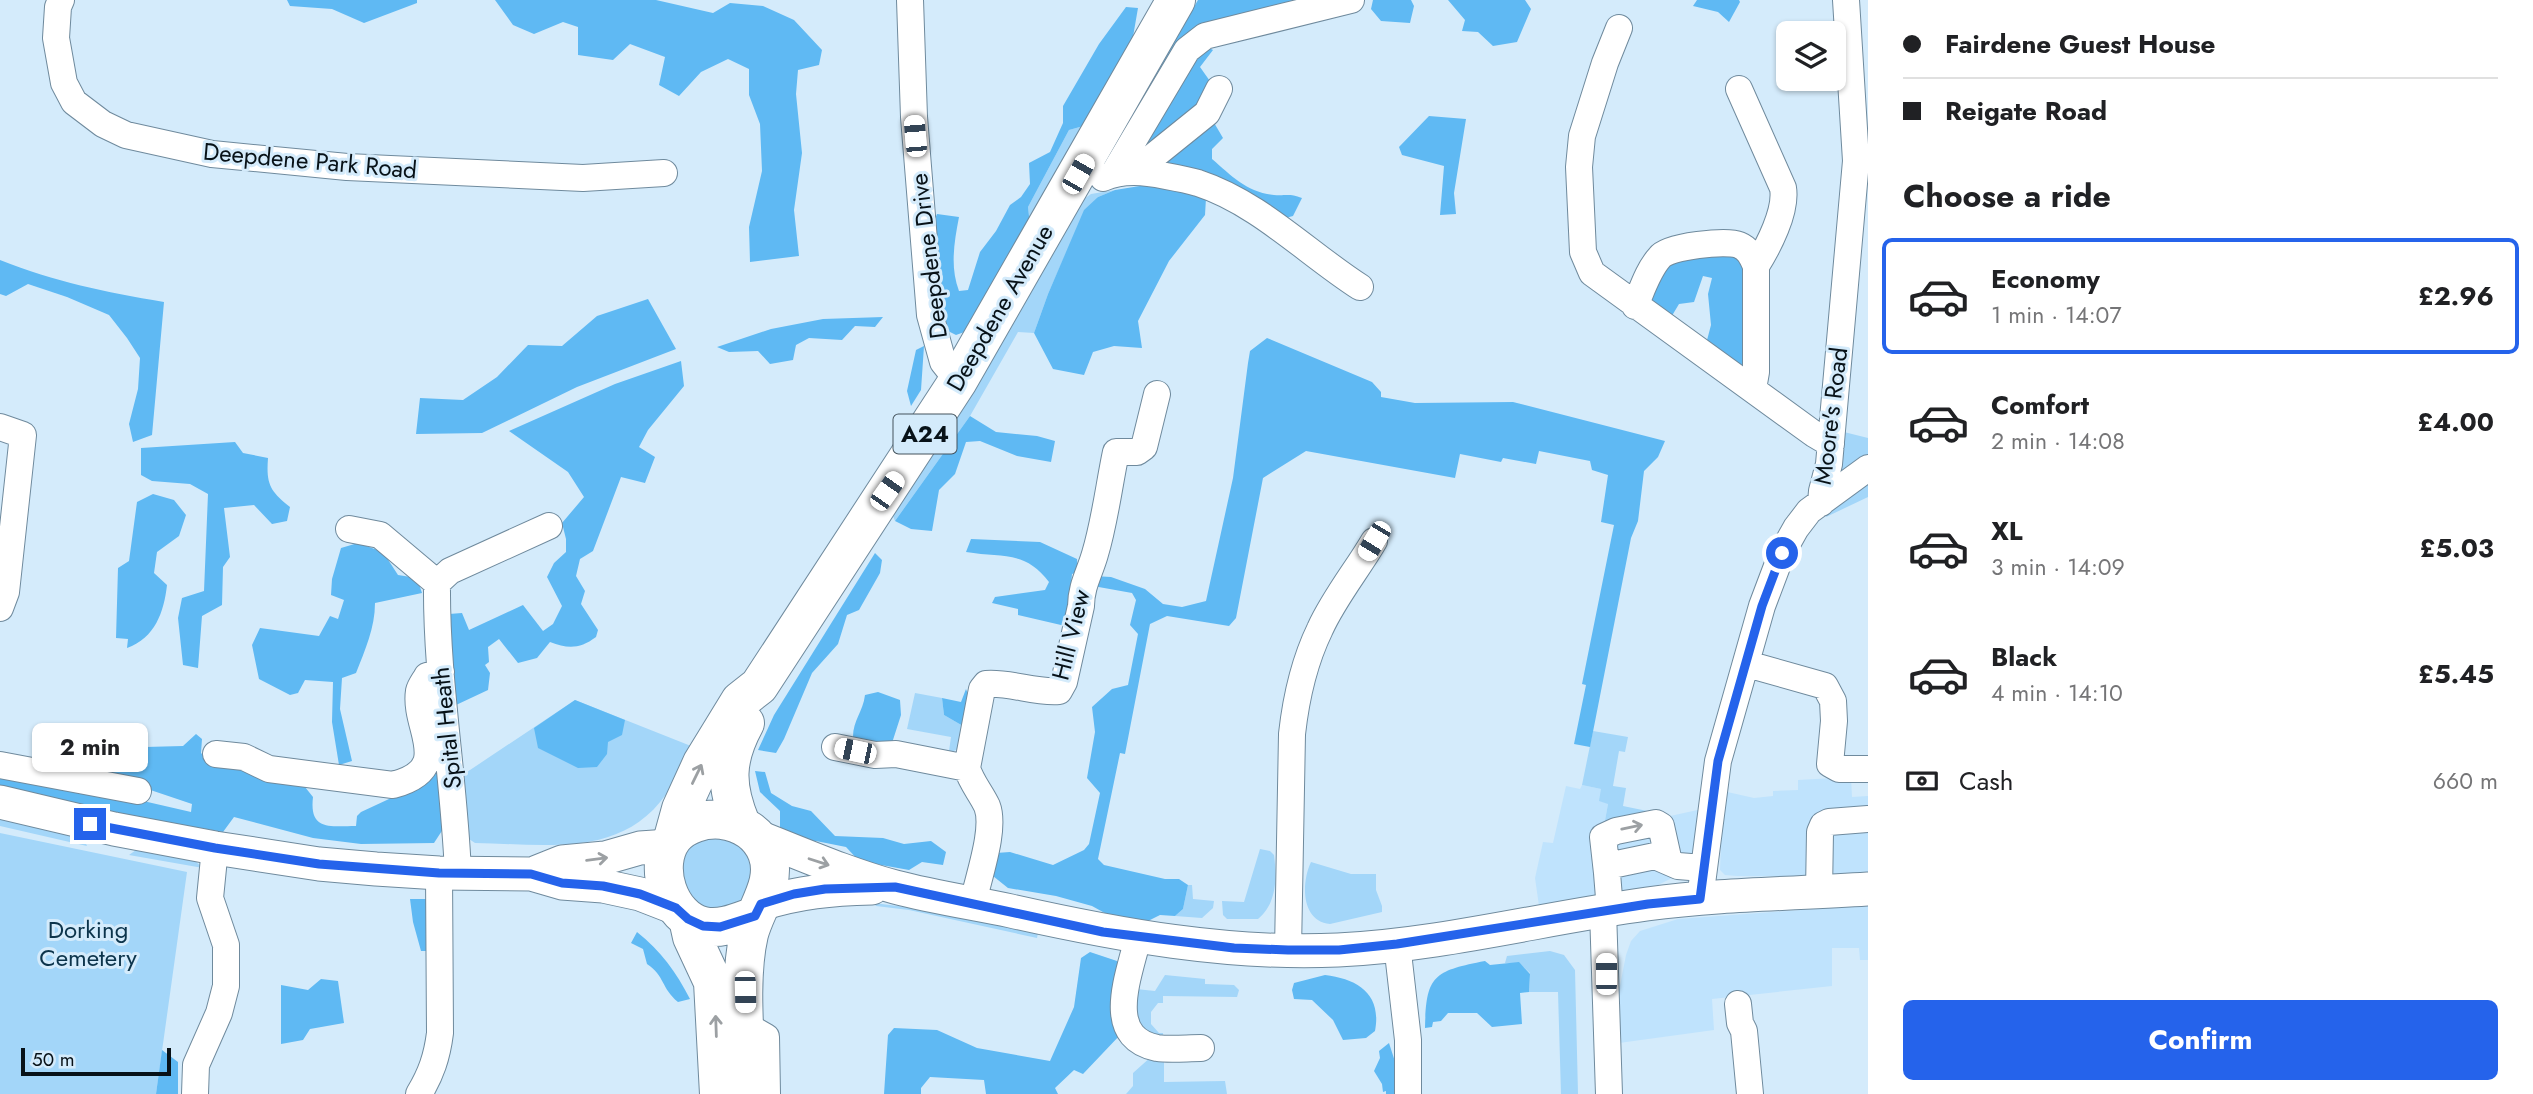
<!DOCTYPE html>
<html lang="en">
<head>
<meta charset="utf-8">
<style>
	:root { --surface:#fff; --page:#f2f2f2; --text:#202124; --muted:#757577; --line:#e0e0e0; --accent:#2563eb }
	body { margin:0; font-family:Jost,sans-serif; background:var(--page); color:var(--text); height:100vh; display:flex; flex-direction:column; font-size:26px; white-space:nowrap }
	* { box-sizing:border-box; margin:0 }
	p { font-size:23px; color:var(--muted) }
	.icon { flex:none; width:38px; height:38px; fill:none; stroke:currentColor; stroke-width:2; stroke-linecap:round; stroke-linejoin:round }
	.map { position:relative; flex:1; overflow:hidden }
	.details { display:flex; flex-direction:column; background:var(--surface); width:665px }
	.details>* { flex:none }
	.banner { display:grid; align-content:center; height:154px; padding:0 35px; background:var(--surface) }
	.buttons { position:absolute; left:1776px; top:21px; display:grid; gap:14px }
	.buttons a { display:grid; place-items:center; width:70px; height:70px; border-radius:10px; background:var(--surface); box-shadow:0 2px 5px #0004; font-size:35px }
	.scale { position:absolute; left:21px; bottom:18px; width:150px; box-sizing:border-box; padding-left:7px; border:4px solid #081218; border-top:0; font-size:19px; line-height:24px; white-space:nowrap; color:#081218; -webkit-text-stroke:5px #d4ebfb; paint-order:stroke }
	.end { position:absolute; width:32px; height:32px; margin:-16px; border:9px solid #2563eb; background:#fff; box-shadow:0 0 0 4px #fff }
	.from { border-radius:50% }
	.bubble { position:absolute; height:49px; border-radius:10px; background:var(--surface); box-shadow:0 2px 5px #0004; font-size:23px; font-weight:700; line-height:49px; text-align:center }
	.car { position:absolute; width:21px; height:42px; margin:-21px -10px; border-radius:9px; box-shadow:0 0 5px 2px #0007; background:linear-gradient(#fff 24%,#345 0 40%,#fff 0 76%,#345 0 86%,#fff 0) }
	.banner b { display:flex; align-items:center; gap:24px; height:66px; font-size:26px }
	.banner b+b { border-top:2px solid var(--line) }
	.banner i { width:18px; height:18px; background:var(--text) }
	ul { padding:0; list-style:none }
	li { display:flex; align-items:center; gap:21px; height:116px; margin:0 14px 10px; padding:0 21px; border:4px solid transparent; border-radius:10px }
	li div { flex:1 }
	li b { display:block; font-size:26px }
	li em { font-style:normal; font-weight:700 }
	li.selected { border-color:var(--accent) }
	li>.icon { width:63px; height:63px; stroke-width:1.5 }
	h2 { padding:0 35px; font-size:32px; line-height:84px }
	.pay { display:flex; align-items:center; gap:18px; height:77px; padding:0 35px; font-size:26px }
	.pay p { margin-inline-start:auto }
	.cta { display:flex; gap:14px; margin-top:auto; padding:14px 35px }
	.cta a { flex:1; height:80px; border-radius:10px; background:var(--accent); color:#fff; font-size:28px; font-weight:700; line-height:80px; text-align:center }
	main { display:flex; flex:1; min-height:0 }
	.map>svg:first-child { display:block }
	.built { fill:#bfe3fd }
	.green { fill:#a3d6f9 }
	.forest { fill:#5fb9f3 }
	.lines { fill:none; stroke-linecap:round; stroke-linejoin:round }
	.minor-casing { stroke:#6f8a9d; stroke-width:28 }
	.major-casing { stroke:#6f8a9d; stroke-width:35 }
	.highway-casing { stroke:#6f8a9d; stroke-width:40 }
	.minor { stroke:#fff; stroke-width:26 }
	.major { stroke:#fff; stroke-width:33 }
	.highway { stroke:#fff; stroke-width:38 }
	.oneway { stroke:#9ca0a3 }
	.route { stroke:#2563eb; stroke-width:9 }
	.labels { text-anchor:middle; stroke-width:6; stroke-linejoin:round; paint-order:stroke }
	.shield { fill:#d4ebfb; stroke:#45535c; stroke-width:2 }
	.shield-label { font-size:23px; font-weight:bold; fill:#081218 }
	.street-label { font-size:24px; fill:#081218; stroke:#d4ebfb }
	.park-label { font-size:24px; fill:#0c344b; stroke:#d4ebfb }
</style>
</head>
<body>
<main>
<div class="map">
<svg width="1868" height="1094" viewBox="0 0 1868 1094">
	<rect width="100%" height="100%" fill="#d4ebfb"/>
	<path class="built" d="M1851 777 1852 797 1868 796V877L1737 876 1725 875 1720 870 1723 791 1754 798 1773 796V791L1798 790V780Z
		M1582 785 1601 789 1608 804 1604 826 1643 822 1702 809 1699 843 1689 862 1672 878 1658 885 1539 906 1535 878 1543 842 1553 843 1566 786 1580 789Z
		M1868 905V960H1860L1859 948H1832V986L1712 999 1714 1030 1619 1043V991L1626 955 1631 941 1640 931 1678 919Z"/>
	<path class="green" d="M1087 125 1030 225 1028 207 1069 130Z
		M1115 190 1098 197 1066 253 1048 294 1034 333 1018 332 970 416 895 521 893 516 966 400 1078 203 1091 194Z
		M1844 432 1868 438V497L1826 517 1825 510Z
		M915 693 942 698 944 715 963 726 962 746 954 751H949L951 737 907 729Z
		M575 700 691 746C684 759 679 773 672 785 628 860 548 844 475 843L469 839 467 831 464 774Z
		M1593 731 1628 737 1625 752 1619 751 1613 786 1626 788 1623 806 1652 812 1604 826 1608 804 1599 801 1601 789 1582 785Z
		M0 819 83 837 87 846 0 826Z
		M0 833 187 872 156 1094H0Z
		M722 834 752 855 751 893C722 916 713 917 685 894L682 857 697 839Z
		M1260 849 1270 851 1274 855C1277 878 1277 903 1258 919H1227L1223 915 1222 901 1244 902Z
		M136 850 194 860 203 868 129 855Z
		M1311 862 1351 874H1376V890L1382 906V912L1330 924C1301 921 1301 883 1311 862Z
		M1188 885H1192L1193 899 1214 901 1213 908 1202 918 1175 916 1183 909Z
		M874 903 951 913 1038 933 1037 938 909 910 876 906Z
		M1550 951 1564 955 1575 970 1578 1094H1561L1558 992H1529L1530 973 1519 963H1505L1507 956Z
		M1165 975 1205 979V984L1234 985 1239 990 1237 997 1163 996V1003H1158L1151 1012V1024L1159 1033H1163V1040L1142 1033 1134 1005 1136 989 1155 991Z
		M1152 1056 1164 1057V1082L1225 1081 1227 1094H1126L1133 1086V1073Z"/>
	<path class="forest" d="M287 0H417V3L364 23 332 9 290 6Z
		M495 0H656L713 13 730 3 763 6 794 20 822 50 819 65 798 70 796 94 802 153 794 210 799 256 750 262 749 227 762 171 760 124 749 95V69L728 59 701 72 679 96 659 85 665 57 630 44 613 60 578 55V27L563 22 534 34 513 25Z
		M1198 0H1321L1205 28 1116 159 1110 149Z
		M1373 0H1411L1414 6 1410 23 1381 21 1371 9Z
		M1448 0H1525L1531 9 1517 42 1493 46 1478 32 1462 31 1465 20Z
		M1697 0H1739L1740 2 1729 22 1718 12 1693 6Z
		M1126 7 1138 8 1130 54 1087 125 1069 130 1028 207 1030 225 970 330 956 335 944 329 932 226 937 214 959 217C954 243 950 267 959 291L968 290 980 252 996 231 1010 205 1021 197 1030 184 1029 163 1050 152 1063 123V106L1099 44Z
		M1206 46 1213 50 1200 67 1212 84 1211 98 1133 161 1192 53Z
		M1429 116 1466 119 1454 193 1456 214 1440 215 1444 166 1402 155 1399 147Z
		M1213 121 1223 138 1212 149V159C1232 176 1246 192 1274 195 1286 196 1289 193 1302 198L1293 216 1278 220 1160 164Z
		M1146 185 1183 189 1206 198 1205 215 1169 261 1138 321 1142 348 1114 346 1093 352 1084 375 1053 369 1034 333 1048 294 1084 210 1098 197 1115 190Z
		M1743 254 1745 371 1706 344 1711 325 1708 294 1712 278 1703 276 1694 302 1679 304 1670 319 1648 304 1670 255Z
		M0 260C56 282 104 292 164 302L152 435 133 442 129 424 138 389 140 358 127 338 109 315 67 297 28 284 6 296 0 294Z
		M648 299 676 349 577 387 482 433 416 434 420 398 463 400 497 377 528 345 562 346 597 316Z
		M883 317 875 327 855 326 842 340 809 338 796 345 793 360 770 364 758 351 729 352 717 347 771 329 823 319Z
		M1267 338 1372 382 1381 392V397L1415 403 1513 402 1665 441 1658 457 1644 471 1638 521 1631 538 1590 747 1574 744 1586 685 1582 684 1614 525 1601 522 1608 475 1592 470 1590 461 1539 451 1536 464 1503 458 1501 462 1460 454 1455 478 1306 451 1263 478 1236 618 1229 626 1167 616 1150 624 1125 754 1120 753 1098 859 1104 865 1165 879H1179L1188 885 1183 909 1175 916 1160 915 1146 922 1112 917 1092 906 1056 896 1008 888 993 876 996 853 1010 852 1053 865 1084 850 1089 844 1100 793 1087 778 1095 732 1092 707 1112 689 1128 685 1138 634 1130 625 1136 600 1132 593 1093 586 1094 576 1111 577 1145 589 1163 604 1182 607 1206 601 1233 478 1248 363 1250 351Z
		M924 346 921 390 911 406 907 391 916 350Z
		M681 361 684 386 648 430 639 447 655 457 645 483 621 477 593 551 580 559 576 576 585 591 581 604 598 630 596 637C580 649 568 649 550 642L537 658 518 663 499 639 488 647 489 662 485 665 490 673 488 690 456 705 449 614 462 613 469 630 523 605 543 631 553 624 562 606 547 577 554 563 566 552V539L562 523 584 497 568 472 509 431 615 384Z
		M970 416 996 432 1037 436 1055 441 1051 462 1017 456 980 441 966 442 955 474 939 490 932 531 911 529 895 521Z
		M235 442 243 453 268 458C266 484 270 491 290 507L287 521 272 524 254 505 224 508 230 557 223 567 222 605 202 616 198 668 183 665 178 618 182 598 204 591 208 494 190 484 152 481 141 475V448Z
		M153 494 174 500 186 515 179 536 157 552 154 573 167 585C164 612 155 638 127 648L128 639 116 638 118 568 129 561 137 502Z
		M971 539 1040 542 1077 559 1078 572 1072 574 1068 621 1061 625 1018 615V609L992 603 995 597 1045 590 1049 582C1025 550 1002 558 966 552Z
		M358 543 383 552 398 575 417 578 422 593 375 603C375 628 365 650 356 673L342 678 340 709 352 761 339 765 332 722 333 682 305 680 298 693 290 695 259 679 252 645 260 628 319 636 330 616 338 619 344 600 331 595 332 579 341 548Z
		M875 553 882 560 880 573 859 610 847 615 838 644 812 673 784 739 776 753 758 750 774 715Z
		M966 689 970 699 963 726 944 715 942 698 961 702Z
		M878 692 900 700 901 715 892 743 880 748 853 737C853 720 863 712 865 695Z
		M575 700 625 720 622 735 608 742 607 754 597 767 578 768 538 748 534 728Z
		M196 734 202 739 201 753 212 764 248 770 305 787 313 797C309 831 330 826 356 826L357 816 361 812 417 786 436 765 447 823 434 843 361 844 313 838 234 817 223 832 137 817 0 786V768L191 812 192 804 106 775 109 761 118 751 132 757 145 747 183 746Z
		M755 771 765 772 771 793 792 806 811 811 835 836 883 838 904 844 931 841 946 852 943 865 922 862 909 870 859 861 846 847 816 841 804 844 780 827V811L760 792Z
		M410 899H427L430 951H421L413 922Z
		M637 932C661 951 676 972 690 999L678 1002C661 988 665 976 647 964L643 949 631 943Z
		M1090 952 1117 961 1122 968 1121 1034 1083 1074 1074 1070 1055 1088 1058 1094H986L984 1080 930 1077 921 1088V1094H884L888 1035 894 1028 937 1030 977 1048 1050 1061 1074 1007 1081 958Z
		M1485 961 1490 965 1519 962 1530 974 1529 992 1520 993 1522 1024 1492 1027 1477 1013H1448L1441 1021 1433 1022 1432 1027 1425 1028C1426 975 1434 971 1485 961Z
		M1325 975C1358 979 1382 994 1375 1031L1366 1038 1343 1040 1333 1020 1312 1000 1294 999 1292 990 1294 983Z
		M321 979 338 981 344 1023 310 1029 303 1040 281 1044V985L308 990Z
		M1389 1043 1398 1071 1399 1094H1386V1091L1383 1092 1382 1084 1374 1071 1380 1058 1379 1051Z
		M162 1050 178 1062V1094H156Z"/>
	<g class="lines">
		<defs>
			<path id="minor" d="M61 0 58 7 56 38 64 83 74 102 103 124 126 135 212 154 347 167 583 178 664 173
				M910 0 914 117 930 315 943 362 958 381
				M1619 28 1605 63 1582 136 1579 167 1583 252 1592 273 1814 434 1831 444
				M1739 89 1783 188C1787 211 1768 247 1756 266
				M1135 171 1207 113 1219 89
				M1114 173 1187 50 1205 36 1351 0
				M1103 178C1124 169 1145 172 1166 176 1177 178 1188 180 1198 183 1259 203 1307 253 1360 287
				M1635 306C1642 290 1648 270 1660 257 1668 246 1727 240 1739 245 1749 249 1752 257 1756 266V372L1753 389
				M0 427 23 435 6 592 0 608
				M1821 503 1822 491 1829 464 1856 161 1846 0
				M349 529 380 535 437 583C436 679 454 776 458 873
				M437 583 450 571 549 526
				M1747 664 1825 686 1833 701 1834 721 1830 764 1839 769H1868
				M835 747 875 755 896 754 967 768
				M216 754 244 757 269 769 393 785C456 768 413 729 419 691 420 686 425 680 427 676L441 672
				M0 765 138 791
				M1607 873 1603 837 1616 831 1656 823 1661 826 1669 862
				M1819 892 1820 832 1823 825 1829 822 1868 819
				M1700 899 1718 761 1762 606 1782 553 1796 528 1809 511 1868 468
				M973 903C978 878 996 829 987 806 981 793 971 782 967 768L982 689 986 684C1011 682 1034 693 1059 691L1064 682 1081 606C1081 586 1090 572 1095 554 1105 521 1109 485 1116 452H1137L1144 447 1157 394
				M1610 910 1607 873 1612 865 1655 856 1678 866 1703 868
				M1603 911 1609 1094
				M1138 937C1130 974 1102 1037 1157 1048 1171 1050 1187 1048 1201 1048
				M1397 944 1408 1040V1094
				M1288 950 1292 734C1296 698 1304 662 1320 629 1334 598 1357 570 1374 541
				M1738 1004 1740 1023 1744 1031 1750 1094
				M745 1025 766 1037 767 1094
				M195 1094 196 1065 219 1013 226 986V945L210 898 215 848
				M419 1094C431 1074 437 1057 440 1033L439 873"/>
			<path id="major" d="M0 802 114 829 215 848 319 864 376 869 439 873 531 874 562 883 603 886 640 894 676 908
				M756 836C802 854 847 874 895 887 933 897 973 903 1011 911 1118 935 1228 955 1338 950 1442 945 1544 918 1647 904 1720 894 1794 894 1868 889
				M537 872 562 862 605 858 640 848 669 846
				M761 904C799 892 831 889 872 888"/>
			<path id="highway" d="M741 824C725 786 725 760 745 723
				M673 838 681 809 702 763 740 701 759 686 958 381 1176 0
				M688 919 692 937 713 982 719 1094
				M747 1094C746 1046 738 981 749 934 756 907 778 882 767 853 759 833 742 823 722 820 705 818 684 824 673 838 652 866 669 918 703 926 721 930 738 922 755 916"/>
		</defs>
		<use href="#minor" class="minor-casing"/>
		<use href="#major" class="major-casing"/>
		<use href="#highway" class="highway-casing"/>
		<use href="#minor" class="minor"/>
		<use href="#major" class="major"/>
		<use href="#highway" class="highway"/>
	</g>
	<defs><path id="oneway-shaft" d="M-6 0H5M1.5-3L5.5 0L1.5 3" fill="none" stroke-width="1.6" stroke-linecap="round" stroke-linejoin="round" transform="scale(1.75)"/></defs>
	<g class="oneway">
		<use href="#oneway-shaft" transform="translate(697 774) rotate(-64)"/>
		<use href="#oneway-shaft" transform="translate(1632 827) rotate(-12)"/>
		<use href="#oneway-shaft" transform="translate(597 859) rotate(-7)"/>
		<use href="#oneway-shaft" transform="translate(819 862) rotate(18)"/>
		<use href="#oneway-shaft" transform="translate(716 1026) rotate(-92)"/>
	</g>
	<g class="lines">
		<path class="route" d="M90 824 215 848 319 864 439 873 531 874 562 883 603 886 640 894 676 908 688 919 703 926 720 927 755 916 761 904 794 894 825 889 895 887 1103 932 1234 948 1288 950H1339L1397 944 1648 904 1700 899 1718 761 1762 606 1782 553"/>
	</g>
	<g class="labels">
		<rect class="shield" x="893.5" y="414.5" width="63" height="39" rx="5"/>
		<g class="shield-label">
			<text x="925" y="442">A24</text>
		</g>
		<g class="street-label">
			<text transform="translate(310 161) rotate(5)" y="8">Deepdene Park Road</text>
			<text transform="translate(929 256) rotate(-97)" y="8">Deepdene Drive</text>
			<text transform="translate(1000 308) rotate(-60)" y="8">Deepdene Avenue</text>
			<text transform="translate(1831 416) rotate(-83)" y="8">Moore's Road</text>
			<text transform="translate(1071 635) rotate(-76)" y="8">Hill View</text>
			<text transform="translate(447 728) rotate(-96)" y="8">Spital Heath</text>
		</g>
		<g class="park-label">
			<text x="88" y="938">Dorking<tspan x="88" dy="28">Cemetery</tspan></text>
		</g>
	</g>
</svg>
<div class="buttons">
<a><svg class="icon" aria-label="layers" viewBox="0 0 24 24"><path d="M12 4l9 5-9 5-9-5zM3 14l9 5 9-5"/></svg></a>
</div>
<div class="scale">50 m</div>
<i class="end from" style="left:1782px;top:553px"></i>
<i class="end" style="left:90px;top:824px"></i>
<div class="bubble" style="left:32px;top:723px;width:116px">2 min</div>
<i class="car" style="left:915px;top:136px;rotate:355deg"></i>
<i class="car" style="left:1078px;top:174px;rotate:30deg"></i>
<i class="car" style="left:887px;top:491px;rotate:35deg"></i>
<i class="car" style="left:1374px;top:541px;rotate:211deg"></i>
<i class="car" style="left:855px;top:751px;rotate:282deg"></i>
<i class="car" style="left:1606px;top:974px;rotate:0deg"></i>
<i class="car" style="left:745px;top:992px;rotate:179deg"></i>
</div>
<section class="details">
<div class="banner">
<b><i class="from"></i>Fairdene Guest House</b>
<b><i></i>Reigate Road</b>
</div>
<h2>Choose a ride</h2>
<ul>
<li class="selected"><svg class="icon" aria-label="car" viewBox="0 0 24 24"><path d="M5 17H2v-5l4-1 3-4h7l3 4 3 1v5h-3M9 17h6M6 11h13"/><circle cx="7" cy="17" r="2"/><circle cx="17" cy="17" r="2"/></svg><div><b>Economy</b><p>1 min · 14:07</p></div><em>£2.96</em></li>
<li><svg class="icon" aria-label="car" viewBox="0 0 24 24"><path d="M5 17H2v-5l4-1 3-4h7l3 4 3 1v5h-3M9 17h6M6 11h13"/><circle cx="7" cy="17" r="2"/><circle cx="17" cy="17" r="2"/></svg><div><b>Comfort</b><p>2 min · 14:08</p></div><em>£4.00</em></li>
<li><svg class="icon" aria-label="car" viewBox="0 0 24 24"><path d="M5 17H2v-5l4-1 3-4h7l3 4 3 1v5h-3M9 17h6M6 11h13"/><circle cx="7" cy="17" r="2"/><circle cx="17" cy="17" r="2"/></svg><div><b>XL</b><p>3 min · 14:09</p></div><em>£5.03</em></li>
<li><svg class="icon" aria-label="car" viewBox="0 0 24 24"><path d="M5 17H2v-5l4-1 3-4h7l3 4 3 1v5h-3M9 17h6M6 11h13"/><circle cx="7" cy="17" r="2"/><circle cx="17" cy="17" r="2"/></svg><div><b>Black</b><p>4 min · 14:10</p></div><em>£5.45</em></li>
</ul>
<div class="pay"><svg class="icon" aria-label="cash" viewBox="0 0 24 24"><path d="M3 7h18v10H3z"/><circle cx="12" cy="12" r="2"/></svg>Cash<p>660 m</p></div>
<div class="cta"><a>Confirm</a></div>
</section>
</main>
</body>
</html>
